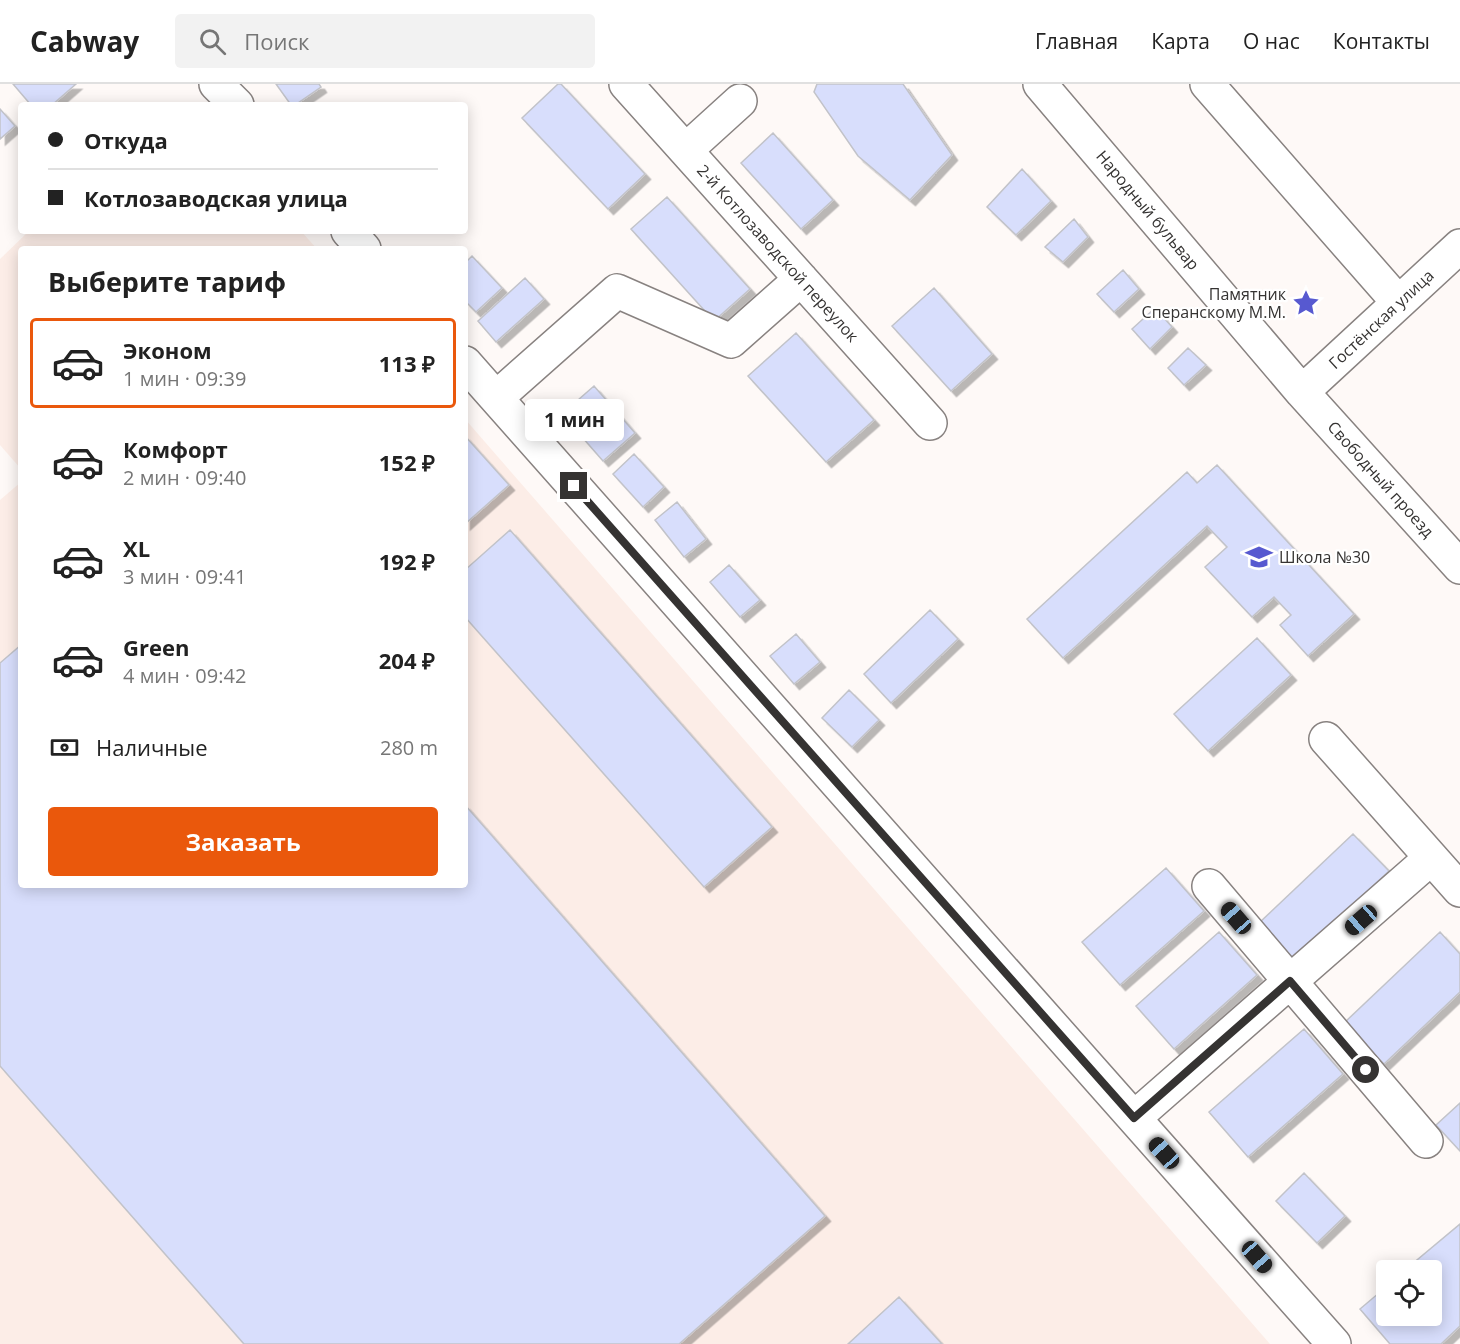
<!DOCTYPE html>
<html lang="ru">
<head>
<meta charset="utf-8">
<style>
	:root { --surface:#fff; --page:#f2f2f2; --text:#222; --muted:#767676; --line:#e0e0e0; --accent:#ea580c }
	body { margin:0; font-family:"Open Sans",sans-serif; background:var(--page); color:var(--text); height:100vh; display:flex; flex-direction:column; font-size:22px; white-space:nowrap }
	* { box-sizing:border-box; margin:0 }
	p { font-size:20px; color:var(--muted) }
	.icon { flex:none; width:33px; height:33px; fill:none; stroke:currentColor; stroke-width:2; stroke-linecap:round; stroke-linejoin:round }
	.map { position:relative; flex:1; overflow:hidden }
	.details { position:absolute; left:18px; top:162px; width:450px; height:642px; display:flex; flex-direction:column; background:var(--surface); border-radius:6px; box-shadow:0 3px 15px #0003 }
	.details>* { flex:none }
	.hud { position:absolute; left:18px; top:18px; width:450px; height:132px; border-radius:6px; box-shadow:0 3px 15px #0003; display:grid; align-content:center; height:132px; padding:0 30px; background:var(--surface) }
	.buttons { position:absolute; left:1376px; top:1176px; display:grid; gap:12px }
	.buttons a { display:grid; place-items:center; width:66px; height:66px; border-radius:6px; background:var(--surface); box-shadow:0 3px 15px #0003; font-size:30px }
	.end { position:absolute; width:27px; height:27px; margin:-14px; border:8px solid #353332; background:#fff; box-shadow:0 0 0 3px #fff }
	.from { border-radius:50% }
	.bubble { position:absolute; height:42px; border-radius:6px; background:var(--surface); box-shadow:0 3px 15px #0003; font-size:20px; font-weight:700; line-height:42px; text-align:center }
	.car { position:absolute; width:18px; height:36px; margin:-18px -9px; border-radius:8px; box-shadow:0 0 4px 2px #0007; background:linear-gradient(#222 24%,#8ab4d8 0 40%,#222 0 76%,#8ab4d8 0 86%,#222 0) }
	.hud b { display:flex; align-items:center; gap:21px; height:57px; font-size:22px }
	.hud b+b { border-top:2px solid var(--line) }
	.hud i { width:15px; height:15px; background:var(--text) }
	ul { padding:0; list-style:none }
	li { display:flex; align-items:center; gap:18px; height:90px; margin:0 12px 9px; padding:0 18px; border:3px solid transparent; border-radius:6px }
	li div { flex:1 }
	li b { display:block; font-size:22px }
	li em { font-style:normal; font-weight:700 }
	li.selected { border-color:var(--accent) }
	li>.icon { width:54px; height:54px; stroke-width:1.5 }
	h2 { padding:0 30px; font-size:27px; line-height:72px }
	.pay { display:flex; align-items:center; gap:15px; height:66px; padding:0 30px; font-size:22px }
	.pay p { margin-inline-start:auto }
	.cta { display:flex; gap:12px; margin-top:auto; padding:12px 30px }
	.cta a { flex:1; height:69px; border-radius:6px; background:var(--accent); color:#fff; font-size:24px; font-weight:700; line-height:69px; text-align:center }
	header { display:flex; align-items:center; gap:36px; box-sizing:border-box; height:84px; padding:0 30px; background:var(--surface); border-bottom:2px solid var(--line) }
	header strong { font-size:28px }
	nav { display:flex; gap:33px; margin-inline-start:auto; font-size:21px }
	.search { width:420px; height:54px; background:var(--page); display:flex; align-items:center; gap:15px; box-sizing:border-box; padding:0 21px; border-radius:6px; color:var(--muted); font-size:22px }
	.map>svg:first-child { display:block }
	.built { fill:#fcede7 }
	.building { fill:#d8defc; stroke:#c2c3c9; stroke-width:1.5; filter:url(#shadow) }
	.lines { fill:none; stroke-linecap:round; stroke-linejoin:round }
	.minor-casing { stroke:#888280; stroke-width:36 }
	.minor { stroke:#fff; stroke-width:33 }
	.route { stroke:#353332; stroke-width:8 }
	.labels { text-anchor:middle; stroke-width:4.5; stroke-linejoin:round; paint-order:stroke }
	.street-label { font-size:16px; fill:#353332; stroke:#fff }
	.poi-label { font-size:16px; fill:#353332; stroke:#fff; text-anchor:end }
</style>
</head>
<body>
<header>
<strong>Cabway</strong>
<div class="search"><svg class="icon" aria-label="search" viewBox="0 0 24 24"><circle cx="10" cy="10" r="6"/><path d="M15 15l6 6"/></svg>Поиск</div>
<nav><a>Главная</a><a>Карта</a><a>О нас</a><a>Контакты</a></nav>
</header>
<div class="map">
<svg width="1460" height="1260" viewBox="0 0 1460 1260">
	<defs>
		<filter id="shadow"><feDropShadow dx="5.5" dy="5.5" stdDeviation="0" flood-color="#0004"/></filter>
	</defs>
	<rect width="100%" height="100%" fill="#fef9f7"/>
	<path class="built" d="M29 147H301L317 165H21V385L0 361V175Z
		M465 335 1270 1260H0V416L21 398V801H465Z"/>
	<path class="building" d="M13 0H76L52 21H31Z
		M276 0H319L321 3 295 21H291Z
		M558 0H561L645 90 608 125 522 34Z
		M817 0H903L952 71 910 116 858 72 814 8Z
		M0 25 15 42 0 55Z
		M773 49 833 116 801 145 741 79Z
		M1022 85 1051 117 1016 151 987 123Z
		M667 113 750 205 714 237 631 145Z
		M1074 135 1088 153 1063 178 1045 163Z
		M472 172 502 204 476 228 465 217V179Z
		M1123 186 1139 205 1114 228 1097 210Z
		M525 194 544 215 496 258 478 237Z
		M934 204 992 270 951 307 892 242Z
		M1155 224 1172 243 1150 265 1132 245Z
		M796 249 874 336 826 378 748 292Z
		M1188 264 1206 281 1184 301 1168 284Z
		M594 302 635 349 603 377 562 330Z
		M465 352 509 401 465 440Z
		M634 370 664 403 643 423 613 390Z
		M1217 381 1354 530 1308 572 1280 541 1291 531 1274 513 1252 533 1205 483 1227 463 1207 442 1063 574 1027 535 1187 388 1197 399Z
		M677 418 706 455 684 473 655 436Z
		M510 446 772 743 704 803 465 533V486Z
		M729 481 760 516 740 533 710 498Z
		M930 526 958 555 891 619 864 590Z
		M796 550 820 578 794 600 770 572Z
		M1257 554 1291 591 1208 667 1174 630Z
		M21 561V801H465V721L825 1132 679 1260H244L0 982V579Z
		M849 606 879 636 852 663 822 634Z
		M1353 750 1389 787 1294 876 1259 839Z
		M1166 784 1204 827 1120 901 1082 858Z
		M1219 848 1257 891 1174 965 1136 922Z
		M1440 848 1460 870V908L1384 980 1344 939Z
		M1304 945 1343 990 1248 1073 1209 1028Z
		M1460 1019V1067L1436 1041Z
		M1304 1089 1345 1132 1317 1159 1276 1117Z
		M1460 1140V1242L1441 1260H1390L1360 1225 1386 1203V1232H1431V1186H1405Z
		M899 1213 942 1260H848Z"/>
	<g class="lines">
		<defs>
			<path id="minor" d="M216 0 237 21
				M626 0 930 339
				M1040 0 1302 308 1460 483
				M1207 0 1398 218
				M686 66 740 17
				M348 147 364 165
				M465 279 1334 1260
				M1302 308 1460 162
				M496 314 617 207 731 257 801 195
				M1326 655 1460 806
				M1209 802 1426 1057
				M1134 1034 1431 774"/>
		</defs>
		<use href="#minor" class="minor-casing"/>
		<use href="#minor" class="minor"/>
	</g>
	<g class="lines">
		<path class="route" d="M574 402 1134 1034 1290 897 1366 986"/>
	</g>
	<defs>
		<symbol id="sight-bare" viewBox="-9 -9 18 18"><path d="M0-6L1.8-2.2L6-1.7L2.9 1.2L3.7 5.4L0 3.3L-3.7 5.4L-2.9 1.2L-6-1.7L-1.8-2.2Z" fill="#5759d0" stroke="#fff" stroke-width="2.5" paint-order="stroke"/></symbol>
		<symbol id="school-bare" viewBox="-9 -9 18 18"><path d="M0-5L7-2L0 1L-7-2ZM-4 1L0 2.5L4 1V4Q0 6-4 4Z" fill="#5759d0" stroke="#fff" stroke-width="2.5" paint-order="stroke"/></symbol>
	</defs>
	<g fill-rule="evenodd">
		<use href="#sight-bare" x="1287" y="200" width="38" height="38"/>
		<use href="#school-bare" x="1240" y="454" width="38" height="38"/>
	</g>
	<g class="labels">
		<g class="street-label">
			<text transform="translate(1148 126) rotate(50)" y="6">Народный бульвар</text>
			<text transform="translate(778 169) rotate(48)" y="6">2-й Котлозаводской переулок</text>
			<text transform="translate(1381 235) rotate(-43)" y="6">Гостёнская улица</text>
			<text transform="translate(1381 395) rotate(48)" y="6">Свободный проезд</text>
		</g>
		<g class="poi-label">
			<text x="1286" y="216">Памятник<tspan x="1286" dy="18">Сперанскому М.М.</tspan></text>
			<text x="1279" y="479" text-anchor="start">Школа №30</text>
		</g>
	</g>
</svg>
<div class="buttons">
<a><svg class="icon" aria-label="locate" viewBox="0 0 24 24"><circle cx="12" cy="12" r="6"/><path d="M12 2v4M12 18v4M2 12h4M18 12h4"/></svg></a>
</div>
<i class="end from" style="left:1366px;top:986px"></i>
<i class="end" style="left:574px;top:402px"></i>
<div class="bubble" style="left:525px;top:315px;width:99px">1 мин</div>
<i class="car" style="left:1236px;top:834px;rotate:319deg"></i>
<i class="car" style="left:1361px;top:836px;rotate:229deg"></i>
<i class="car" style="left:1164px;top:1069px;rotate:318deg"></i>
<i class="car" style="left:1257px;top:1173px;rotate:139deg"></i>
<div class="hud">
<b><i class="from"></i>Откуда</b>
<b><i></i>Котлозаводская улица</b>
</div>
<section class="details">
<h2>Выберите тариф</h2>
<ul>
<li class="selected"><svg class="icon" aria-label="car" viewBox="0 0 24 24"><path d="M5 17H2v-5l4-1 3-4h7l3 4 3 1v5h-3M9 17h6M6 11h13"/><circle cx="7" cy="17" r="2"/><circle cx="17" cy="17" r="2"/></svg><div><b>Эконом</b><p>1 мин · 09:39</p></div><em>113 ₽</em></li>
<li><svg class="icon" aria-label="car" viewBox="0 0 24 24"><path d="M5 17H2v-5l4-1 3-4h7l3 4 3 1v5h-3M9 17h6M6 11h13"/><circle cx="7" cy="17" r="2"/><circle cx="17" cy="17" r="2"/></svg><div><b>Комфорт</b><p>2 мин · 09:40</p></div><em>152 ₽</em></li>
<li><svg class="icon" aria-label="car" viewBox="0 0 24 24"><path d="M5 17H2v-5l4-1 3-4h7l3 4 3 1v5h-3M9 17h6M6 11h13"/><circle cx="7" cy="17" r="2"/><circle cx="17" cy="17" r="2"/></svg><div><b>XL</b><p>3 мин · 09:41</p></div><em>192 ₽</em></li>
<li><svg class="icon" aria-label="car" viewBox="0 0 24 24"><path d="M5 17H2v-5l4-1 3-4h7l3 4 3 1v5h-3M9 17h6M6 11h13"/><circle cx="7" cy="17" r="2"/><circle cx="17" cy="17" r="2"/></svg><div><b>Green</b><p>4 мин · 09:42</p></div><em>204 ₽</em></li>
</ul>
<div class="pay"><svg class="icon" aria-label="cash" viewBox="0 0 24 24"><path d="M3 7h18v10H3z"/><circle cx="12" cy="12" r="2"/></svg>Наличные<p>280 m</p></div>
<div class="cta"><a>Заказать</a></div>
</section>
</div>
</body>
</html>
